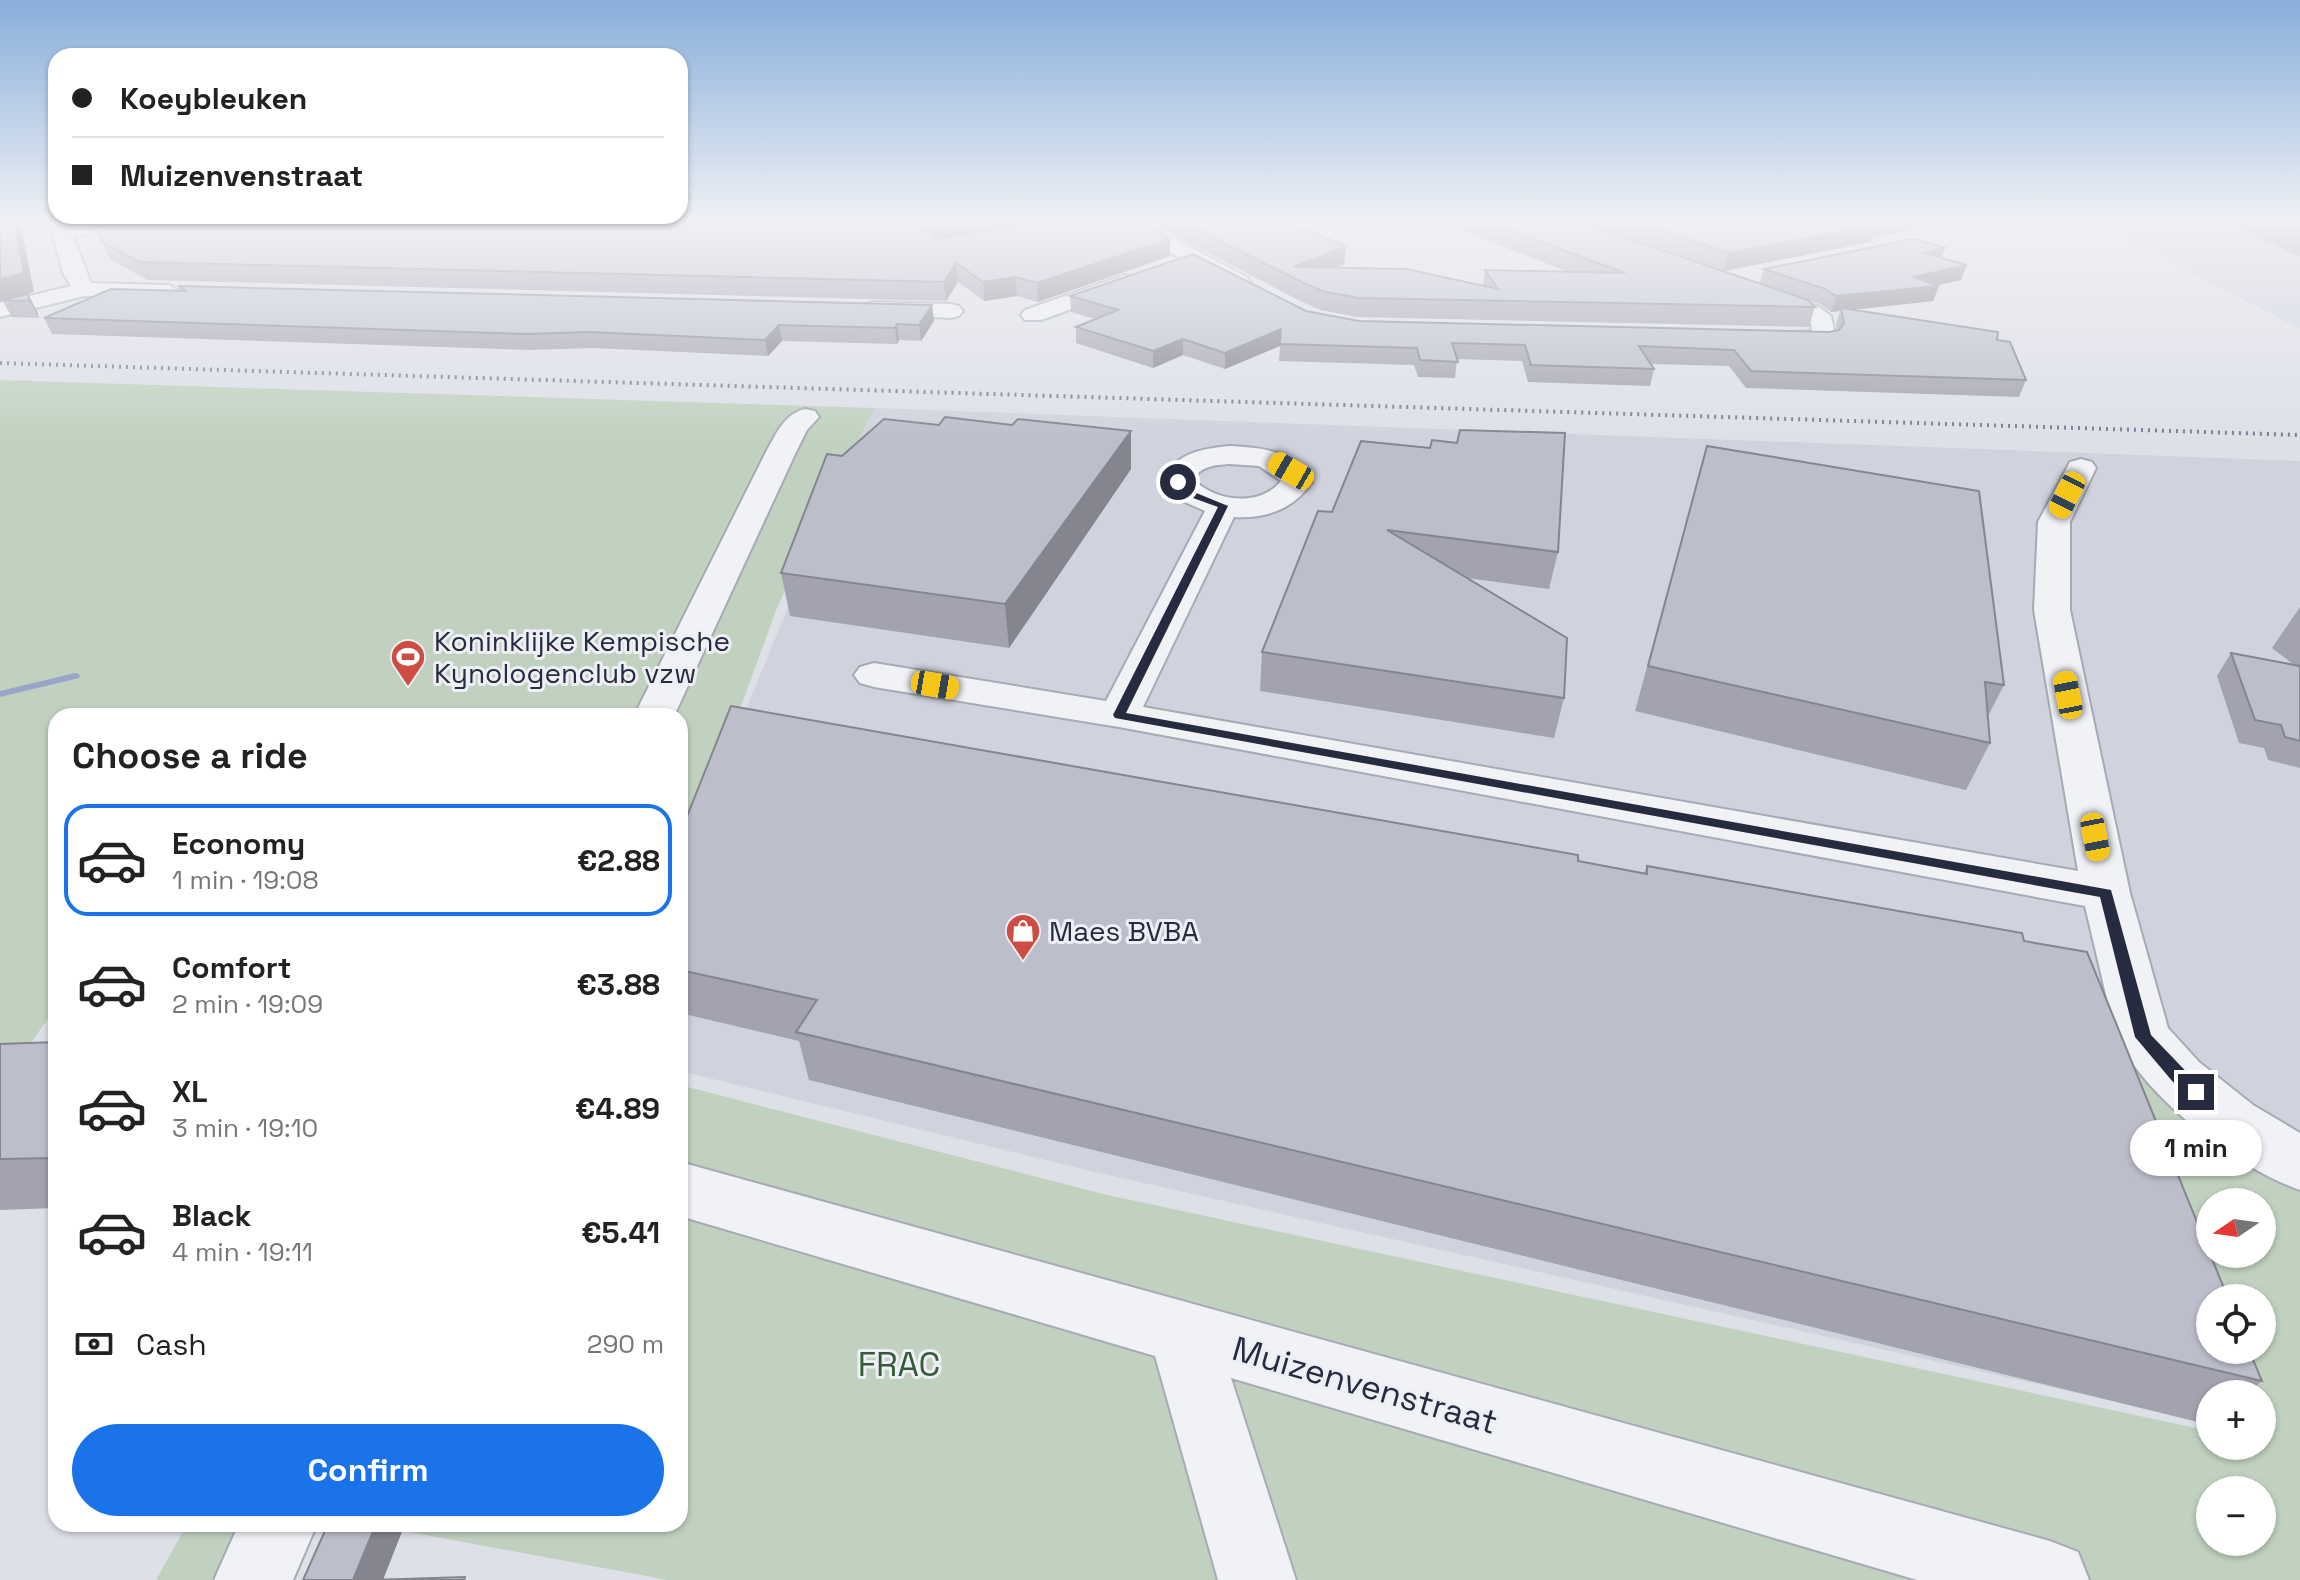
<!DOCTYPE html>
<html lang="en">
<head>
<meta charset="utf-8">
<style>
	:root { --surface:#fff; --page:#f2f2f2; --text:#222; --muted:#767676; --line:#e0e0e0; --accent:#1a73e8 }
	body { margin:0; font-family:"Space Grotesk",sans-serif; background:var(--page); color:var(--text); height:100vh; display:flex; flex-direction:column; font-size:30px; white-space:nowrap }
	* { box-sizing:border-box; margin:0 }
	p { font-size:26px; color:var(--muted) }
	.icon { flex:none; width:44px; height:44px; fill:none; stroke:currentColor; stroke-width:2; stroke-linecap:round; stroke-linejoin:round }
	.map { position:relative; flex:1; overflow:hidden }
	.side { position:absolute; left:48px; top:708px; width:640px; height:824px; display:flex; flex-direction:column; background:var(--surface); border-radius:24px; box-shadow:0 2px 6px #0004 }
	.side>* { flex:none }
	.guide { position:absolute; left:48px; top:48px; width:640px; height:176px; border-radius:24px; box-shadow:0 2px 6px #0004; display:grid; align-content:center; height:176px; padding:0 24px; background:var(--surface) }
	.needle { width:52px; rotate:257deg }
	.buttons { position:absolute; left:2196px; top:1188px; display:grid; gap:16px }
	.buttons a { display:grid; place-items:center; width:80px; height:80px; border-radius:50%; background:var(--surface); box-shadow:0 2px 6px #0004; font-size:40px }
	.end { position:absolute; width:36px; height:36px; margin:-18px; border:10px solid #272b3f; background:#fff; box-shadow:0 0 0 4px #fff }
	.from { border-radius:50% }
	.bubble { position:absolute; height:56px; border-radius:28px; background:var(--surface); box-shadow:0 2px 6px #0004; font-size:26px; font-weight:700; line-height:56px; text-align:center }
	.car { position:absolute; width:24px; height:48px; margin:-24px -12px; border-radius:10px; box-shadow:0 0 6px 2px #0007; background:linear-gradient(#f5c518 24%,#345 0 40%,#f5c518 0 76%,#345 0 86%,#f5c518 0) }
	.guide b { display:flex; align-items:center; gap:28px; height:76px; font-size:30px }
	.guide b+b { border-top:2px solid var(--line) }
	.guide i { width:20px; height:20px; background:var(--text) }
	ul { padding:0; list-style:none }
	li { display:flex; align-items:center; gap:24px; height:112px; margin:0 16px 12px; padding:0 8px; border:4px solid transparent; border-radius:24px }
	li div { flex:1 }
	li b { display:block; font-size:30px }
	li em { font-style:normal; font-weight:700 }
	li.active { border-color:var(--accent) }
	li>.icon { width:72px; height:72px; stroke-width:1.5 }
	h2 { padding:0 24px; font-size:36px; line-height:96px }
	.pay { display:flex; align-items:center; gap:20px; height:88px; padding:0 24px; font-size:30px }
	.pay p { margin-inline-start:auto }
	.action { display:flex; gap:16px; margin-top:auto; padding:16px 24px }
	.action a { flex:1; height:92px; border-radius:48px; background:var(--accent); color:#fff; font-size:32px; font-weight:700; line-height:92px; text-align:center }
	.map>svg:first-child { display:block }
	.built { fill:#d0d2dd }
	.green { fill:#c0d2bf; fill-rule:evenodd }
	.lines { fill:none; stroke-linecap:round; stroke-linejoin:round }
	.stream { fill:#99a5c8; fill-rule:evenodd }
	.minor-casing { stroke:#a7aab5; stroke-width:4 }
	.minor { fill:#f1f2f6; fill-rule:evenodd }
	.rail { stroke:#787c91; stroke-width:4; stroke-dasharray:2 5; stroke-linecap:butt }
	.wall { fill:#a2a3af }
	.shaded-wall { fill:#84858e }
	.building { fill:#bcbecb; stroke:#84858e; stroke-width:2 }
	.route { fill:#272b3f }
	.labels { text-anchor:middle; stroke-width:6; stroke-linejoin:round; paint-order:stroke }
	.poi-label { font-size:28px; fill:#272b3f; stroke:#eeeff5; text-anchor:start }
	.near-park-label { font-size:34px; fill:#355a36; stroke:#eeeff5 }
	.near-street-label { font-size:34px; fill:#272b3f; stroke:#eeeff5 }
</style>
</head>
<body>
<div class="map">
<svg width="2300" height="1580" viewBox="0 0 2300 1580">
	<rect width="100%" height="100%" fill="#dee0e8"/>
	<path class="built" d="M2093 221H2300V329Z
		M875 408 2300 461V1136L2057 991 2210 1350V1423L1095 1172 680 1071V892L736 734 788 607 827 499Z"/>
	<path class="green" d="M0 380 875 408 827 499 777 608 680 873V716H56V1007L33 1040 0 1075Z
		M2091 1020 2300 1161V1580H668L366 1524H680V1085L1103 1194 2210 1431V1446H2262V1394H2241L2224 1350H2262V1298H2210ZM2210 1202H2262V1254H2210ZM2210 1490H2262V1542H2210Z
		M187 1524H267L239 1580H156Z"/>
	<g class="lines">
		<path class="stream" d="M75 673 79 674 80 676 79 678 0 697V691Z"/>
		<defs>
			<path id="minor" d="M49 221H69L70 225 96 221H149L139 227 73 236 91 283 169 285 180 292 169 299 84 296 0 317V303L71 286 63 273Z
				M1116 221H1141L1248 278 1251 283 1240 290 1232 288Z
				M1125 275 1136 282 1133 287 1041 320H1025L1021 315 1025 310Z
				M1757 286 1819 307 1831 316 1836 338 1833 343 1762 344 1759 339 1762 334 1812 331 1811 323 1803 317 1749 298 1746 293 1749 288Z
				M874 302 951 304 959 306 963 311 959 316 951 318 866 314 862 309 866 304Z
				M805 409 815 411 819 417 807 430 796 452 674 716H634L766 452C776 434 784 414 805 409Z
				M1229 446C1266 448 1291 450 1312 482 1294 509 1266 519 1234 517L1143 707 2078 871 2034 610 2038 522 2070 462 2081 459 2092 462 2096 468 2070 522V610L2130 893 2168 1028 2199 1062 2253 1105 2300 1133V1190C2235 1167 2148 1099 2116 1037L2085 906 1119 727 874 687 860 683 854 675 860 667 874 663 1106 701 1205 511 1178 499 1163 482C1174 453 1201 449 1229 446ZM1229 464 1259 466 1281 481C1260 507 1216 502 1194 480 1199 466 1216 465 1229 464Z
				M680 1162 2050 1541 2078 1552 2089 1580H1917L1231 1378 1296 1580H1218L1155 1356 680 1216Z
				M239 1524H317L293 1580H214Z"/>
		</defs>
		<use href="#minor" class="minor-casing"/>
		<use href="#minor" class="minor"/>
		<path class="rail" d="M0 363 2300 435"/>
	</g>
	<path class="wall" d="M1147 221H1283L1346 246 1344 264 1335 268 1483 286 1485 270 1569 272 1441 223 1423 231 1378 221H1576L1759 284 1764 269 1945 248 1941 258 1967 265 1961 280 1937 285 1939 286 1933 301 1850 310 1997 340 2026 380 2019 397 1746 388 1729 366 1651 364 1654 369 1650 386 1528 382 1522 361 1457 359 1455 378 1418 377 1414 365 1279 361 1280 346 1225 369 1183 355 1153 368 1076 343V327L1095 319 1071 312 1070 296 1306 311 1359 321 1829 332 1837 330 1836 324 1840 311 1831 312 1820 304 1765 286 1815 307 1809 327 1357 317 1321 310 1300 301Z
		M1580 221H1930L1928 227 1873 237 1871 242 1724 271Z
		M2224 221H2300V257Z
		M102 242 1170 256 1038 302 1017 296 984 301 958 282 946 301 148 280 111 260Z
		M178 286 932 305 934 321 921 341 899 340 897 344 782 341 768 356 593 348 531 350 52 334 44 318 180 291Z
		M28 294 37 311 39 318 12 317 2 300Z
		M939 425H1012L1131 431V469L1009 648 790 616 781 573 842 456Z
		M1707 446 2004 685 1988 716 1990 743 1966 790 1635 711Z
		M1430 448 1558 552 1549 589 1467 578 1564 698 1554 738 1260 691 1262 652 1332 512Z
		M2300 607V768L2268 760 2264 748 2239 743 2217 676 2231 653 2294 665 2272 648Z
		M680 834 1578 861 1644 873 1647 866 2262 1381 2247 1394H2210V1425L809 1080 799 1041 680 1013Z
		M56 1042V1208L0 1210V1044Z"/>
	<path class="shaded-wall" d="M14 221H20L34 292 0 301V279Z
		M939 221H1051L924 247 922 230 935 222Z
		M1424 221H1441V223L1423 231Z
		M1874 221H1930L1928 227 1873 237 1871 242 1724 271 1729 253Z
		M1170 239V256L1038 302 1037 283Z
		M1346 246 1344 264 1301 282 1294 267Z
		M1945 248 1939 263 1924 253Z
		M956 263 958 282 946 301 944 282Z
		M1967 265 1961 280 1932 287 1939 286 1933 301 1842 311 1841 308 1840 311 1831 312 1836 296Z
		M1015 277 1017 296 984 301 983 282Z
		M28 294 37 311 39 318 29 301Z
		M932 305 934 321 921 341 919 325Z
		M897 324 899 340 897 344 895 328Z
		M779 325 782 341 768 356 765 340Z
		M1281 329 1280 346 1225 369V353Z
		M1183 339V355L1153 368V351Z
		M1131 431V469L1009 648 1005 604Z
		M376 1524H405L383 1580H353Z"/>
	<path class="building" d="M0 221H14L24 273 0 279Z
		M95 221H939L935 222 922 230 936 239 1049 221H1138L1170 239 1037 283 1015 277 983 282 956 263 944 282 139 262 102 242Z
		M1180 221H1283L1346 246 1294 267 1406 269 1498 289 1485 270 1625 273 1485 221H1576L1808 300 1815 307 1359 298 1322 291 1302 282Z
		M1634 221H1874L1868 222 1877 225 1729 253Z
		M2285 221H2300V228Z
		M1913 239 1945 248 1924 253 1967 265 1914 277 1939 286 1836 296 1825 289 1764 269Z
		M1193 254 1306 311 1359 321 1829 332 1839 330 1844 323 1841 308 1998 332 1997 340 2010 342 2026 380 1751 371 1734 350 1639 346 1654 369 1531 365 1525 345 1452 343 1458 362 1420 360 1417 348 1280 344 1281 329 1225 353 1183 339 1153 351 1076 327 1118 310 1070 296Z
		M178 286 932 305 919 325 897 324 895 328 779 325 765 340 589 332 526 334 44 318 111 289 187 291Z
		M28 294 29 301 2 300Z
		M945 417 1012 425 1018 419 1131 431 1005 604 781 573 827 454 842 456 884 419 939 425Z
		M1460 430 1565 433 1558 552 1387 530 1567 638 1564 698 1262 652 1318 511 1332 512 1361 441 1430 448 1432 440 1457 443Z
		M1707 446 1979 491 2004 685 1985 682 1990 743 1648 666Z
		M2231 653 2300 666V741L2285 737 2281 725 2255 720Z
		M731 706 1578 855V861L1647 874V866L2022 933 2024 941 2087 952 2228 1298H2210V1350H2249L2262 1381 796 1032 817 1000 680 970V834Z
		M56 1042V1158L0 1159V1044Z
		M328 1524H376L353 1580H303Z
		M465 1577 464 1580H370Z"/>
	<linearGradient id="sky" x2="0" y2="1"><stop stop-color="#88aedb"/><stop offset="0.5" stop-color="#f0f1f5"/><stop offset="1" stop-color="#f0f1f5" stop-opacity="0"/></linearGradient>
	<rect width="2300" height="442" fill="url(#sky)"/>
	<path class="route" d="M1175 480H1182L1189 490 1228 506 1126 713 2111 890 2151 1035 2202 1088 2205 1092 2202 1097H2190L2173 1082 2135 1037 2100 897 1115 718 1113 715 1218 507 1182 494Z"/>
	<defs>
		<symbol id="stadium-pin" viewBox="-11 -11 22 30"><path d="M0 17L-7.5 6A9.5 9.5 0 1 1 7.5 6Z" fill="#cd4d43" stroke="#eeeff5"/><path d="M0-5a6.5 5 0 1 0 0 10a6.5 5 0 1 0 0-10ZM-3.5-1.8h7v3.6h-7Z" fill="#fff"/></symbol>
		<symbol id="shop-pin" viewBox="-11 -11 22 30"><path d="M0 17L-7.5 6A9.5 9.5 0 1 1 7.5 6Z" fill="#cd4d43" stroke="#eeeff5"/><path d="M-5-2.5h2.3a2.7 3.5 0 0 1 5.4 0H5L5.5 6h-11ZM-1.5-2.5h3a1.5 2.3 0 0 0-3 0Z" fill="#fff"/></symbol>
	</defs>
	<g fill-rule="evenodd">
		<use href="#stadium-pin" x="388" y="637" width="40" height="54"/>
		<use href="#shop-pin" x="1003" y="911" width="40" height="54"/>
	</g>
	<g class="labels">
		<g class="poi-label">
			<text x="434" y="651">Koninklijke Kempische<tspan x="434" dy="32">Kynologenclub vzw</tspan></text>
			<text x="1049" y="941">Maes BVBA</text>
		</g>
		<g class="near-park-label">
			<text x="899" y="1376">FRAC</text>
		</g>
		<g class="near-street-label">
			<text transform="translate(1365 1385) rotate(16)" y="12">Muizenvenstraat</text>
		</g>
	</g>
</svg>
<div class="buttons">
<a><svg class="needle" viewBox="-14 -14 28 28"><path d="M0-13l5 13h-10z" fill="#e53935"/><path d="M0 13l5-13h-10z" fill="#767676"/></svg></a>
<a><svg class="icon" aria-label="locate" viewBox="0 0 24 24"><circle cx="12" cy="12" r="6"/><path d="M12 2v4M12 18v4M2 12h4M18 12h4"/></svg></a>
<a>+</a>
<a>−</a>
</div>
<i class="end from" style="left:1178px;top:482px"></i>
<i class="end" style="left:2196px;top:1092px"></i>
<div class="bubble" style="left:2130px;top:1120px;width:132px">1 min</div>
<i class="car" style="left:1291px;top:471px;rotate:300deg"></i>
<i class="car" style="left:2067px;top:495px;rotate:207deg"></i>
<i class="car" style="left:935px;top:685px;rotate:100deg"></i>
<i class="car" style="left:2068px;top:695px;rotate:349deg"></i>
<i class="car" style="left:2095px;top:837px;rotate:169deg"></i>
<div class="guide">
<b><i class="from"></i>Koeybleuken</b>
<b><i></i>Muizenvenstraat</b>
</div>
<section class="side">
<h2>Choose a ride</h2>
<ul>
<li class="active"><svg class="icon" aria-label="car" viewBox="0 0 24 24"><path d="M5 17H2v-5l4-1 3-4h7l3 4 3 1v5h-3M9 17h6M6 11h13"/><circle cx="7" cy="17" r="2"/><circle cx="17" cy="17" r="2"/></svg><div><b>Economy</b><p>1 min · 19:08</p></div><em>€2.88</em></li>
<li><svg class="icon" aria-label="car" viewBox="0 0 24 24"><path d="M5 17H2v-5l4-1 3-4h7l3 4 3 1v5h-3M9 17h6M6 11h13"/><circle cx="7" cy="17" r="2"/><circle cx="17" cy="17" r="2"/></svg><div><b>Comfort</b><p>2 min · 19:09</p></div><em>€3.88</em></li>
<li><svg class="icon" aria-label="car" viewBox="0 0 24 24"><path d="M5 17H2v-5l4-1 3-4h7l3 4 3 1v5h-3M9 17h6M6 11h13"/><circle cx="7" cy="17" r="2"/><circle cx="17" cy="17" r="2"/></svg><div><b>XL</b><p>3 min · 19:10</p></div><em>€4.89</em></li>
<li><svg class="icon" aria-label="car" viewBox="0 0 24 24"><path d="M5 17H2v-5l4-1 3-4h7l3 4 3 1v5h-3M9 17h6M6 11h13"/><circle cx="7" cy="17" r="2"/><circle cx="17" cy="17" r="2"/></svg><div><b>Black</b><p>4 min · 19:11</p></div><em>€5.41</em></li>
</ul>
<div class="pay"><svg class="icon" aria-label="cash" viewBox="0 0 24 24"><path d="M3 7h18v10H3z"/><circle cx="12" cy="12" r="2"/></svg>Cash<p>290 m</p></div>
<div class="action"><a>Confirm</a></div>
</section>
</div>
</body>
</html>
